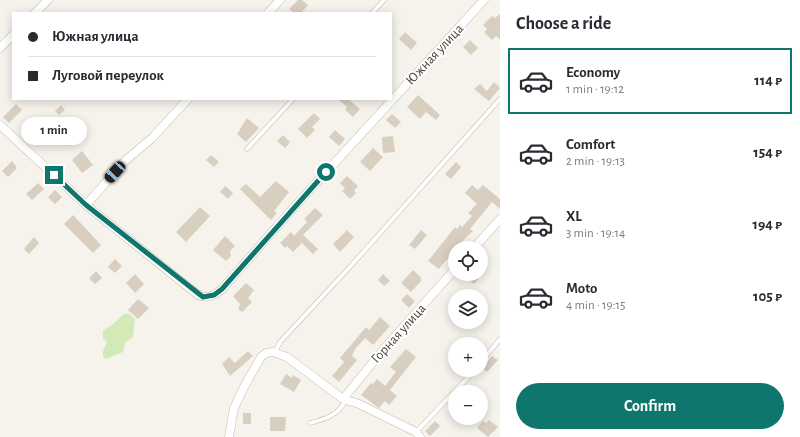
<!DOCTYPE html>
<html lang="en">
<head>
<meta charset="utf-8">
<style>
	:root { --surface:#fff; --page:#f2f2f3; --text:#2b2b33; --muted:#7c7c81; --line:#e1e1e2; --accent:#0f766e }
	body { margin:0; font-family:"Alegreya Sans",sans-serif; background:var(--page); color:var(--text); height:100vh; display:flex; flex-direction:column; font-size:15px; white-space:nowrap }
	* { box-sizing:border-box; margin:0 }
	p { font-size:13px; color:var(--muted) }
	.icon { flex:none; width:22px; height:22px; fill:none; stroke:currentColor; stroke-width:2; stroke-linecap:round; stroke-linejoin:round }
	.map { position:relative; flex:1; overflow:hidden }
	.sheet { display:flex; flex-direction:column; background:var(--surface); width:300px }
	.sheet>* { flex:none }
	.top-card { position:absolute; left:12px; top:12px; width:380px; height:88px; border-radius:0px; box-shadow:0 2px 10px #0003; display:grid; align-content:center; height:88px; padding:0 16px; background:var(--surface) }
	.fabs { position:absolute; left:448px; top:241px; display:grid; gap:8px }
	.fabs a { display:grid; place-items:center; width:40px; height:40px; border-radius:50%; background:var(--surface); box-shadow:0 2px 10px #0003; font-size:20px }
	.end { position:absolute; width:18px; height:18px; margin:-9px; border:5px solid #0f766e; background:#fff; box-shadow:0 0 0 2px #fff }
	.from { border-radius:50% }
	.bubble { position:absolute; height:28px; border-radius:14px; background:var(--surface); box-shadow:0 2px 10px #0003; font-size:13px; font-weight:700; line-height:28px; text-align:center }
	.car { position:absolute; width:12px; height:24px; margin:-12px -6px; border-radius:5px; box-shadow:0 0 3px 1px #0007; background:linear-gradient(#222 24%,#8ab4d8 0 40%,#222 0 76%,#8ab4d8 0 86%,#222 0) }
	.top-card b { display:flex; align-items:center; gap:14px; height:38px; font-size:15px }
	.top-card b+b { border-top:1px solid var(--line) }
	.top-card i { width:10px; height:10px; background:var(--text) }
	ul { padding:0; list-style:none }
	li { display:flex; align-items:center; gap:12px; height:66px; margin:0 8px 6px; padding:0 8px; border:2px solid transparent; border-radius:0px }
	li div { flex:1 }
	li b { display:block; font-size:15px }
	li em { font-style:normal; font-weight:700 }
	li.current { border-color:var(--accent) }
	li>.icon { width:36px; height:36px; stroke-width:1.5 }
	h2 { padding:0 16px; font-size:18px; line-height:48px }
	.action { display:flex; gap:8px; margin-top:auto; padding:8px 16px }
	.action a { flex:1; height:46px; border-radius:24px; background:var(--accent); color:#fff; font-size:16px; font-weight:700; line-height:46px; text-align:center }
	main { display:flex; flex:1; min-height:0 }
	.map>svg:first-child { display:block }
	.green { fill:#d2eab5 }
	.building { fill:#d8cfc1 }
	.lines { fill:none; stroke-linecap:round; stroke-linejoin:round }
	.service-casing { stroke:#c2bbae; stroke-width:5 }
	.minor-casing { stroke:#c2bbae; stroke-width:9 }
	.service { stroke:#fff; stroke-width:4 }
	.minor { stroke:#fff; stroke-width:8 }
	.route { stroke:#0f766e; stroke-width:5 }
	.labels { text-anchor:middle; stroke-width:4; stroke-linejoin:round; paint-order:stroke }
	.street-label { font-size:14px; fill:#4b4439; stroke:#fff }
</style>
</head>
<body>
<main>
<div class="map">
<svg width="500" height="437" viewBox="0 0 500 437">
	<rect width="100%" height="100%" fill="#f6f3ec"/>
	<path class="green" d="M124 314H129L135 319 133 337 125 343 123 352 106 359 103 356V351L107 342 103 338V330L111 326Z"/>
	<path class="building" d="M298 0H302L308 5 301 13H294L289 9Z
		M500 14V39L496 36 492 40 484 32 487 29 483 25 492 16 495 18Z
		M405 32 417 43 411 50 399 39Z
		M470 40 478 48 471 55 463 47Z
		M494 82 500 88 489 101 474 89 480 84 487 91Z
		M418 95 440 115 436 120 426 112 420 119 407 107Z
		M338 99H348L360 109 353 117 345 110 347 107Z
		M16 104 22 110 9 123 3 117Z
		M61 105 65 110 59 115 55 111Z
		M314 113 320 119 312 127 315 130 307 138 298 129Z
		M392 114 401 122 395 128 386 120Z
		M31 117 53 135 46 141 38 132 33 137 31 135 27 139 22 135 24 130 22 128Z
		M247 118 259 128 246 142 237 134Z
		M61 124 73 141 67 146 55 129Z
		M335 130 345 139 339 146 329 137Z
		M283 135 290 142 285 148 277 141Z
		M393 136 395 152 383 153 382 137Z
		M373 148 383 157 370 171 360 162Z
		M82 151 93 165 82 173 72 160Z
		M211 155 219 162 214 167 206 160Z
		M12 161 17 168 8 177 2 171Z
		M456 162 461 167 451 179 445 174Z
		M347 176 358 186 354 191 356 193 350 199 342 191 345 188 340 183Z
		M276 181 289 192 274 211 277 213 271 220 240 189 246 184 260 197Z
		M38 183 44 189 32 200 26 194Z
		M472 185 478 190 483 185 500 199V209L492 202 470 229 473 231 455 248V256L450 261 447 259 439 269 428 261 455 227 457 229 460 225 462 227 472 216 468 213 477 204 465 193Z
		M225 186 233 193 228 199 220 192Z
		M55 190 62 197 55 204 48 197Z
		M200 207 210 216 186 242 176 232Z
		M315 208 323 215 303 235 318 249 313 254 302 243 293 252 287 246 285 248 280 243 291 232 294 236 307 222 304 219Z
		M73 215 101 245 93 253 64 224Z
		M347 230 354 237 340 252 333 244Z
		M421 230 427 235 415 249 409 245Z
		M225 236 235 246 230 251 231 256 226 261 213 250Z
		M34 237 39 243 29 254 24 249Z
		M115 259 122 266 115 273 108 267Z
		M413 270 421 277 420 278 422 280 411 292 401 283Z
		M96 271 102 278 95 284 89 278Z
		M135 274 144 284 135 293 126 283Z
		M383 274 390 281 384 286 378 280Z
		M473 274H482L474 284 469 280Z
		M246 283 254 290 248 298 252 302 242 312 238 309 240 304 233 296Z
		M407 294 415 301 409 308 401 300Z
		M138 299 149 308 138 319 128 310Z
		M380 317 390 326 373 345 365 338 355 349 352 356 357 360 339 382 332 376 344 362 340 358 366 327 369 330Z
		M406 349 416 357 390 390 397 396 389 405 385 401 379 408 376 406 361 395 371 383 373 384 377 379 385 386 396 372 390 367Z
		M248 351 253 356 230 376 222 364 229 357 235 363Z
		M492 356 498 360 487 372 482 368Z
		M286 374 292 378 293 375 301 380 294 392 280 384Z
		M243 413H251V424H243Z
		M270 417H286L285 431H270Z
		M489 420 498 427 488 437 477 428 483 421 486 423Z
		M435 421 440 426 430 436 425 431Z"/>
	<g class="lines">
		<defs>
			<path id="service" d="M372 13 384 0
				M247 149 293 99
				M275 352 280 342 349 268 500 99
				M481 362 500 339
				M310 423C326 419 338 415 346 400
				M416 432 475 370"/>
			<path id="minor" d="M35 13 48 0
				M268 13 280 0
				M0 48 13 35
				M0 125 86 205 197 294C206 300 214 296 222 289L296 205 484 0
				M86 205 125 161 152 138 188 99
				M474 248 500 219
				M343 399 383 350 455 269
				M229 437 234 408 244 387 261 357 266 353 273 352 287 357 343 399 359 404 416 432 420 437"/>
		</defs>
		<use href="#service" class="service-casing"/>
		<use href="#minor" class="minor-casing"/>
		<use href="#service" class="service"/>
		<use href="#minor" class="minor"/>
	</g>
	<g class="lines">
		<path class="route" d="M54 175 86 205 203 297 214 295 222 289 326 172"/>
	</g>
	<g class="labels">
		<g class="street-label">
			<text transform="translate(434 54) rotate(-47)" y="5">Южная улица</text>
			<text transform="translate(398 333) rotate(-48)" y="5">Горная улица</text>
		</g>
	</g>
</svg>
<div class="fabs">
<a><svg class="icon" aria-label="locate" viewBox="0 0 24 24"><circle cx="12" cy="12" r="6"/><path d="M12 2v4M12 18v4M2 12h4M18 12h4"/></svg></a>
<a><svg class="icon" aria-label="layers" viewBox="0 0 24 24"><path d="M12 4l9 5-9 5-9-5zM3 14l9 5 9-5"/></svg></a>
<a>+</a>
<a>−</a>
</div>
<i class="end from" style="left:326px;top:172px"></i>
<i class="end" style="left:54px;top:175px"></i>
<div class="bubble" style="left:21px;top:117px;width:66px">1 min</div>
<i class="car" style="left:115px;top:172px;rotate:222deg"></i>
<div class="top-card">
<b><i class="from"></i>Южная улица</b>
<b><i></i>Луговой переулок</b>
</div>
</div>
<section class="sheet">
<h2>Choose a ride</h2>
<ul>
<li class="current"><svg class="icon" aria-label="car" viewBox="0 0 24 24"><path d="M5 17H2v-5l4-1 3-4h7l3 4 3 1v5h-3M9 17h6M6 11h13"/><circle cx="7" cy="17" r="2"/><circle cx="17" cy="17" r="2"/></svg><div><b>Economy</b><p>1 min · 19:12</p></div><em>114 ₽</em></li>
<li><svg class="icon" aria-label="car" viewBox="0 0 24 24"><path d="M5 17H2v-5l4-1 3-4h7l3 4 3 1v5h-3M9 17h6M6 11h13"/><circle cx="7" cy="17" r="2"/><circle cx="17" cy="17" r="2"/></svg><div><b>Comfort</b><p>2 min · 19:13</p></div><em>154 ₽</em></li>
<li><svg class="icon" aria-label="car" viewBox="0 0 24 24"><path d="M5 17H2v-5l4-1 3-4h7l3 4 3 1v5h-3M9 17h6M6 11h13"/><circle cx="7" cy="17" r="2"/><circle cx="17" cy="17" r="2"/></svg><div><b>XL</b><p>3 min · 19:14</p></div><em>194 ₽</em></li>
<li><svg class="icon" aria-label="car" viewBox="0 0 24 24"><path d="M5 17H2v-5l4-1 3-4h7l3 4 3 1v5h-3M9 17h6M6 11h13"/><circle cx="7" cy="17" r="2"/><circle cx="17" cy="17" r="2"/></svg><div><b>Moto</b><p>4 min · 19:15</p></div><em>105 ₽</em></li>
</ul>
<div class="action"><a>Confirm</a></div>
</section>
</main>
</body>
</html>
